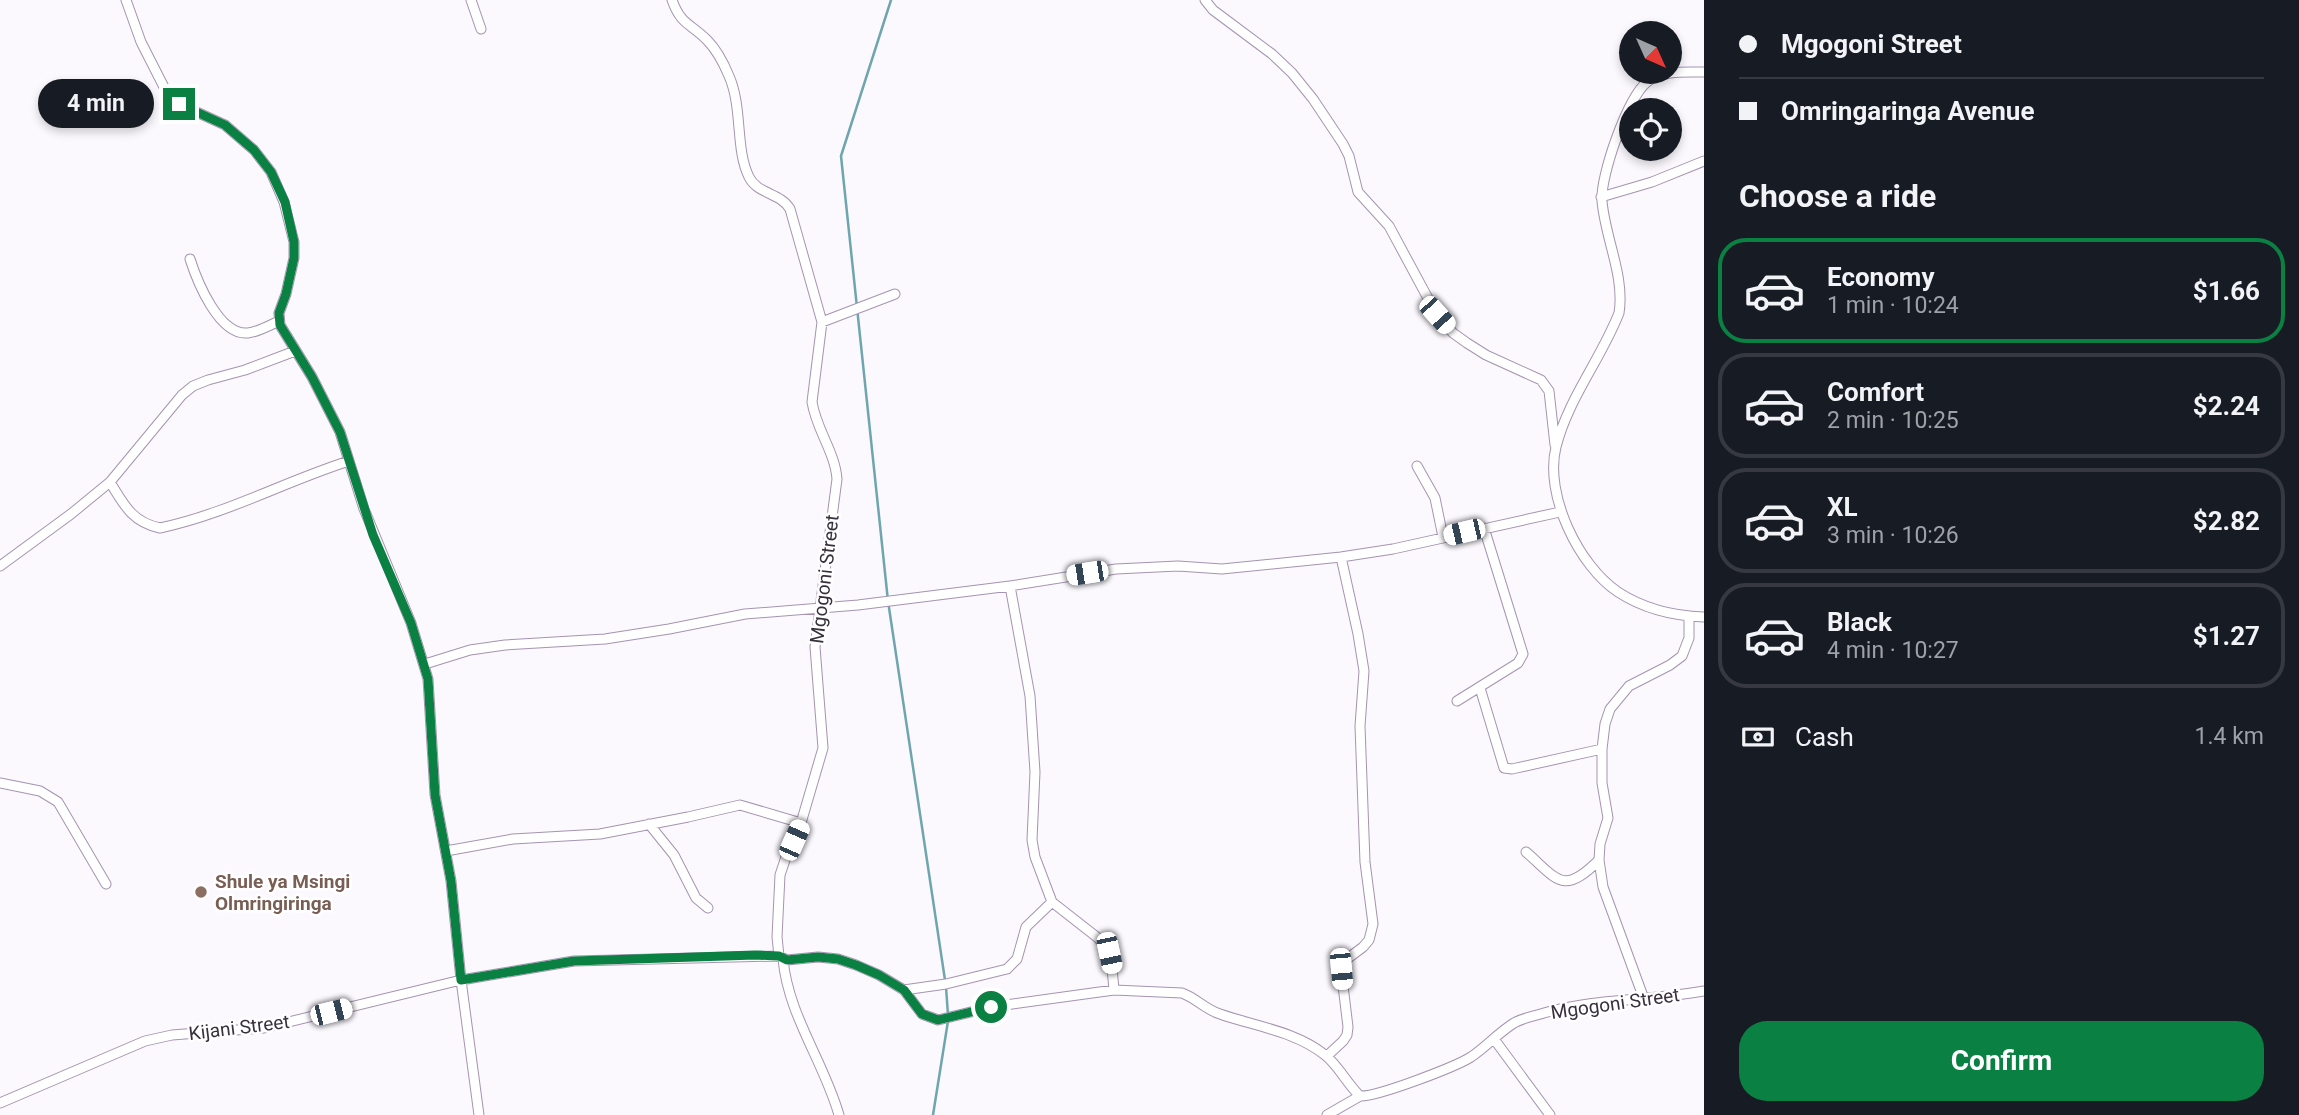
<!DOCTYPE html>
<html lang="en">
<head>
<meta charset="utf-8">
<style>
	:root { --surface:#171b24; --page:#20242c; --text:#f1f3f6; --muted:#9ea1a6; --line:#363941; --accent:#0b8043 }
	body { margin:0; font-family:Roboto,sans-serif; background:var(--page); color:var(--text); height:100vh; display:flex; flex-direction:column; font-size:26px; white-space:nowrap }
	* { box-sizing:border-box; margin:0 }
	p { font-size:23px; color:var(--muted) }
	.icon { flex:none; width:38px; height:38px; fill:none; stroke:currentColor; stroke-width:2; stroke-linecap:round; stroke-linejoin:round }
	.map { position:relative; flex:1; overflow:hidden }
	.sheet { display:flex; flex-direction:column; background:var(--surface); width:595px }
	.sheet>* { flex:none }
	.guide { display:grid; align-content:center; height:154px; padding:0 35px; background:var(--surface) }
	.needle { width:46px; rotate:135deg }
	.fabs { position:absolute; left:1619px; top:21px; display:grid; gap:14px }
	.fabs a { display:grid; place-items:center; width:63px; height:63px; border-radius:50%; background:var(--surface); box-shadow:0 4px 10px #0003; font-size:35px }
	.end { position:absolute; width:32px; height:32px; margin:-16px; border:9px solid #0b8043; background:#fff; box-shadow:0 0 0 4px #fff }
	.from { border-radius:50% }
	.bubble { position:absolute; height:49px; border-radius:24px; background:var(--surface); box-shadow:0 4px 10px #0003; font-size:23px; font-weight:700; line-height:49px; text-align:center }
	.car { position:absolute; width:21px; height:42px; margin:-21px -10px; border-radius:9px; box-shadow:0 0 5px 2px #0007; background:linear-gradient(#fff 24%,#345 0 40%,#fff 0 76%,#345 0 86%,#fff 0) }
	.guide b { display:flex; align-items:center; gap:24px; height:66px; font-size:26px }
	.guide b+b { border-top:2px solid var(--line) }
	.guide i { width:18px; height:18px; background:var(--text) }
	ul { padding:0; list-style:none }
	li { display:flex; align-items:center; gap:21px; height:105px; margin:0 14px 10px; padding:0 21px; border:4px solid var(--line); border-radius:28px }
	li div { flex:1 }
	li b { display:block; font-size:26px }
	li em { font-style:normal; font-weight:700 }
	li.active { border-color:var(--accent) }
	li>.icon { width:63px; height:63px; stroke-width:1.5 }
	h2 { padding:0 35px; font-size:32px; line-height:84px }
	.pay { display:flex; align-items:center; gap:18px; height:77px; padding:0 35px; font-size:26px }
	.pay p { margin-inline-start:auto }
	.cta { display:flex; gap:14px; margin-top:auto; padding:14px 35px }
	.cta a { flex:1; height:80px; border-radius:28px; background:var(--accent); color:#fff; font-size:28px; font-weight:700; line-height:80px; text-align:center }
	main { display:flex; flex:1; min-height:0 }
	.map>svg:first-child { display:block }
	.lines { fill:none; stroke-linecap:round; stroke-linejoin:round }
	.stream { stroke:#6fa5ae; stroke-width:2.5 }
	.minor-casing { stroke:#a594b1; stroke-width:11 }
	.minor { stroke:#fff; stroke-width:9 }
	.route { stroke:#0b8043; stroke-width:9 }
	.education-dot { fill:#8d6e63; stroke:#fff; stroke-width:2.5 }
	.labels { text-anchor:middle; stroke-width:5; stroke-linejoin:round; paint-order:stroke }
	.street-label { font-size:19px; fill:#38303d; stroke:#fff }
	.education-label { font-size:19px; font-weight:bold; fill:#785e54; stroke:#fff; text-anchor:start }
</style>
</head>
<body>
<main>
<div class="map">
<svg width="1704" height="1115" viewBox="0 0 1704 1115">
	<rect width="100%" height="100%" fill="#fbf8fe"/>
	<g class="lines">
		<path class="stream" d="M891 0 841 156 888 601 945 980
			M946 987 948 1015
			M933 1115 948 1021"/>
		<defs>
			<path id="minor" d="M126 0 141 42 169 97 179 104 225 125 254 150 271 172 284 202 294 242V258L286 294 279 313 280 325 312 377 340 432 364 509 411 623 428 679 435 795 451 881 461 980 479 1115
				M471 0 481 29
				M672 0C681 25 690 23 707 40 716 49 724 64 729 76 743 108 735 149 749 177 757 194 781 193 790 209L822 322 812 402C816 429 835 452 837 479L815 647 823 748 801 823 786 857 780 875 777 937 779 956 787 960 818 957 838 959 856 965 879 975 904 990 922 1014 938 1020 991 1007 1114 990 1182 993C1196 998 1206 1010 1220 1014 1254 1026 1295 1031 1325 1055 1339 1066 1347 1084 1360 1096 1377 1097 1455 1067 1471 1057 1486 1047 1498 1033 1514 1023 1523 1018 1534 1016 1544 1013 1596 998 1651 1001 1704 991
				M1205 0 1213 10 1272 54 1292 73 1313 99 1343 144 1349 156 1358 192 1389 226 1437 315 1453 333 1467 343 1486 355 1541 380 1549 391 1555 445
				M1704 72C1686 72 1661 70 1647 82 1627 98 1600 177 1602 201 1605 238 1625 276 1619 313 1601 359 1568 399 1556 447 1544 495 1579 566 1618 592 1644 609 1674 616 1704 617
				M1601 197 1652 182 1704 161
				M190 259C197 281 219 336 248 333 258 332 270 325 279 321
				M822 322 895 294
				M1417 466 1435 498 1443 537
				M110 482C124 505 132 522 160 528 226 514 286 481 349 461
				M0 566 71 514 110 482 182 395 193 386 208 380 245 370 295 351
				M1010 586 1030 696 1035 772 1032 840 1035 857 1052 902 1098 938 1106 946 1112 968 1114 990
				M425 664 470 650 505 645 605 639 669 629 745 614 858 605 1010 586 1116 569 1178 566 1222 569 1341 557 1393 549 1560 512
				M1480 688 1504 768 1512 769 1602 749
				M1457 701 1518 663 1523 654 1484 528
				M0 783 40 791 58 802 106 884
				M649 824 674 855 696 898 708 908
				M446 851 513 839 600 834 688 817 740 805 801 823
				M1526 852C1558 880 1563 896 1599 860
				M783 959C788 1015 824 1062 839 1115
				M904 990 946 984 1007 969 1017 959 1026 927 1052 902
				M1644 999 1603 887 1599 860 1600 844 1608 818 1602 783V749L1605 724 1610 709 1629 686 1670 665 1682 656 1689 638V617
				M1494 1039 1550 1115
				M1327 1056 1343 1041 1347 1035 1348 1027 1341 969 1347 959 1363 947 1369 940 1373 924 1365 862 1360 726 1364 671 1358 634 1341 557
				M0 1103 145 1041 172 1035 264 1028 461 980 574 961 779 956
				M1327 1115 1360 1096"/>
		</defs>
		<use href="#minor" class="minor-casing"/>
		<use href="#minor" class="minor"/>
	</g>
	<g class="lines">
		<path class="route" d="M179 104 225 125 254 150 271 172 285 202 294 242V258L286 294 279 313 280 325 312 377 340 432 373 535 411 623 428 679 435 795 451 881 461 980 574 961 755 955 779 956 787 960 818 957 838 959 856 965 879 975 904 990 922 1014 938 1020 991 1007"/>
	</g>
	<circle class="education-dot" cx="201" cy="892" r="7"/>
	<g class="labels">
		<g class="street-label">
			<text transform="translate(824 579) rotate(-83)" y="7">Mgogoni Street</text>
			<text transform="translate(1615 1003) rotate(-8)" y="7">Mgogoni Street</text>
			<text transform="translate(239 1027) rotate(-7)" y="7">Kijani Street</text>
		</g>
		<g class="education-label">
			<text x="215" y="888">Shule ya Msingi<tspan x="215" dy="22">Olmringiringa</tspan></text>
		</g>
	</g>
</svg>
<div class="fabs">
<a><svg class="needle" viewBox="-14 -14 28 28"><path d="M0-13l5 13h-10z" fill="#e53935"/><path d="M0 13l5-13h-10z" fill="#9ea1a6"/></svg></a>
<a><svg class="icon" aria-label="locate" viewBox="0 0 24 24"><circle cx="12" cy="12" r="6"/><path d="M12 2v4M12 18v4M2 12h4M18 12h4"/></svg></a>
</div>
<i class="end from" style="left:991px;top:1007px"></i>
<i class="end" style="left:179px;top:104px"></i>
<div class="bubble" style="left:38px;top:79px;width:116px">4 min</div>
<i class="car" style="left:1437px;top:315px;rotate:138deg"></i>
<i class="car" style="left:1464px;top:532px;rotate:257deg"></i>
<i class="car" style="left:1087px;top:573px;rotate:261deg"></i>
<i class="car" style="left:794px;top:840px;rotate:24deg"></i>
<i class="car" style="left:1109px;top:953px;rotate:168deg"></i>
<i class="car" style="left:1341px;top:969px;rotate:175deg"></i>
<i class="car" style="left:331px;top:1012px;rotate:76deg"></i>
</div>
<section class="sheet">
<div class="guide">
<b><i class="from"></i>Mgogoni Street</b>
<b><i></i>Omringaringa Avenue</b>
</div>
<h2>Choose a ride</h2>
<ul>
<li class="active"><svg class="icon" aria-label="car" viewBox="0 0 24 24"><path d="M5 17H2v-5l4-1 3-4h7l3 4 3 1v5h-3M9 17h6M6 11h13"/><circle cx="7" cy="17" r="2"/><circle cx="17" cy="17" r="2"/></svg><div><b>Economy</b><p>1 min · 10:24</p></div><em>$1.66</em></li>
<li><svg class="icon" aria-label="car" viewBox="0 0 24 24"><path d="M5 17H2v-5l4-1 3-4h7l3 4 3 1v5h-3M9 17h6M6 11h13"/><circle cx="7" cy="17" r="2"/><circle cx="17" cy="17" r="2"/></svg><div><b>Comfort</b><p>2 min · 10:25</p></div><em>$2.24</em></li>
<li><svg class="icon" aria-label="car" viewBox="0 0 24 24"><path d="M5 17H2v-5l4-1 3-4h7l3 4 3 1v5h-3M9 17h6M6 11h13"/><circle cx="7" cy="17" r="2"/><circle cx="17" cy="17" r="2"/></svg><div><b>XL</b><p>3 min · 10:26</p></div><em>$2.82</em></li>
<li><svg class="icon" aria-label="car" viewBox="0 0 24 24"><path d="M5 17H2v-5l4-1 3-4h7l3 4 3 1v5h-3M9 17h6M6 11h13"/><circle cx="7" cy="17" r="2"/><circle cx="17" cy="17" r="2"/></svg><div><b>Black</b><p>4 min · 10:27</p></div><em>$1.27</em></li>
</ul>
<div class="pay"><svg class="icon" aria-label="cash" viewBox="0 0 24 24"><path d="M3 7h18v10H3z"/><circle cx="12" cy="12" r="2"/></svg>Cash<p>1.4 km</p></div>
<div class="cta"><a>Confirm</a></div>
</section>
</main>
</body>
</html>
